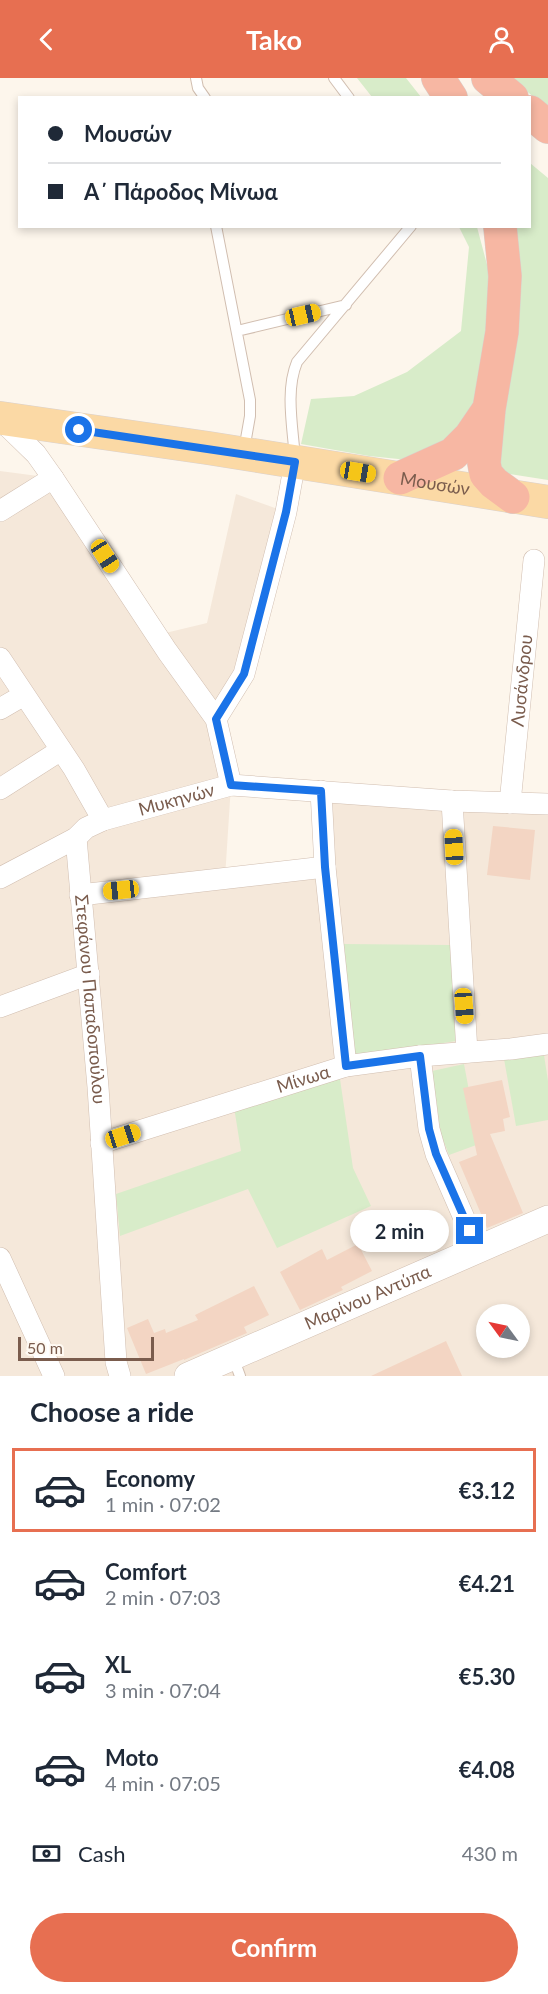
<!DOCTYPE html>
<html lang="en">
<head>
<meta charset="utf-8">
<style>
	:root { --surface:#fff; --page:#f2f2f3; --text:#1f2937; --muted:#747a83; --line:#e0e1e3; --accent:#e76f51 }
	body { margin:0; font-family:Lato,sans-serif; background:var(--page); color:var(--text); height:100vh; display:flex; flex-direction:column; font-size:22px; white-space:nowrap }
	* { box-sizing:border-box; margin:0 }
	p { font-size:20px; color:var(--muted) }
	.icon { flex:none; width:33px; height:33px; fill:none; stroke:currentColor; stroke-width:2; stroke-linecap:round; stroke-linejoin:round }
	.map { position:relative; height:1298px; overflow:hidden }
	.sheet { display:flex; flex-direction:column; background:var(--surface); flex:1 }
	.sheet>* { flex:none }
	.hud { position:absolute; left:18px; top:18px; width:513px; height:132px; border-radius:0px; box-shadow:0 3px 9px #0003; display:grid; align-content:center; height:132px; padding:0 30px; background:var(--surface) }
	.needle { width:39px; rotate:303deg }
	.tools { position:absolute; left:476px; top:1226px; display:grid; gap:12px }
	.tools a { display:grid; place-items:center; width:54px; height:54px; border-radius:50%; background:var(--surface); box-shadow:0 3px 9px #0003; font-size:30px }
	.scale { position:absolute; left:18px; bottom:15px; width:136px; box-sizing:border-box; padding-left:6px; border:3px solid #7a5c4d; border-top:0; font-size:16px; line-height:21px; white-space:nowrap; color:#7a5c4d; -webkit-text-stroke:4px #fffaf3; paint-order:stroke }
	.end { position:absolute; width:27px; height:27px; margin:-14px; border:8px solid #1a73e8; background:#fff; box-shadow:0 0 0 3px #fff }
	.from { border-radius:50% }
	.bubble { position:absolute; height:42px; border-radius:21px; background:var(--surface); box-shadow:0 3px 9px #0003; font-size:20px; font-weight:700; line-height:42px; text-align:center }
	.car { position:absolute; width:18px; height:36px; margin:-18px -9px; border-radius:8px; box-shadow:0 0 4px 2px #0007; background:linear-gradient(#f5c518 24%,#345 0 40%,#f5c518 0 76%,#345 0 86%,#f5c518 0) }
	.hud b { display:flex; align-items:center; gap:21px; height:57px; font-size:22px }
	.hud b+b { border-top:2px solid var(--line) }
	.hud i { width:15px; height:15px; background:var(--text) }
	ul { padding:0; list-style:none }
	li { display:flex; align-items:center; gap:18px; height:84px; margin:0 12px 9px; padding:0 18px; border:3px solid transparent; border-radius:0px }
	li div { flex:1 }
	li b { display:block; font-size:22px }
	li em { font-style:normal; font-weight:700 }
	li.current { border-color:var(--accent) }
	li>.icon { width:54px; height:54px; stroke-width:1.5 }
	h2 { padding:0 30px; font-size:27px; line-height:72px }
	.pay { display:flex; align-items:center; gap:15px; height:66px; padding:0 30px; font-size:22px }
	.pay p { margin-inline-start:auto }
	.primary-button { display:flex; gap:12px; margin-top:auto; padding:12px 30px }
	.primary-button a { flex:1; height:69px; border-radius:36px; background:var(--accent); color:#fff; font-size:24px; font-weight:700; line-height:69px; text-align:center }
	header { display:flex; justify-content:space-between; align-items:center; height:78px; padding:0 30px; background:var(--accent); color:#fff; font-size:27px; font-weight:700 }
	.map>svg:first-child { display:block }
	.residential { fill:#f5e8da; fill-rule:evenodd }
	.green { fill:#d8ecc9 }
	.building { fill:#f3d5c3 }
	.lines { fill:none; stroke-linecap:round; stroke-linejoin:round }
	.service-casing { stroke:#d1beb0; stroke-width:12 }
	.minor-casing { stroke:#d1beb0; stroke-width:22 }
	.tertiary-casing { stroke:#d1beb0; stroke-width:28 }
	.primary-casing { stroke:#dad1cd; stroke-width:34 }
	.motorway-casing { stroke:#dad1cd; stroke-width:34 }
	.service { stroke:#fff; stroke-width:10 }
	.minor { stroke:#fff; stroke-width:21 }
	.tertiary { stroke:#fff; stroke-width:27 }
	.primary { stroke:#fbd9a5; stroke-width:33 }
	.motorway { stroke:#f7b7a3; stroke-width:33 }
	.route { stroke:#1a73e8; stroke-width:8 }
	.labels { text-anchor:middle; stroke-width:6; stroke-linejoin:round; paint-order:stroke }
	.street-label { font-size:18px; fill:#7a5c4d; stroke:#fffaf3 }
</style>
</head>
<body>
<header><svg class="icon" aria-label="back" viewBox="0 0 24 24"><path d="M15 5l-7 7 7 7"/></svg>Tako<svg class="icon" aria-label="person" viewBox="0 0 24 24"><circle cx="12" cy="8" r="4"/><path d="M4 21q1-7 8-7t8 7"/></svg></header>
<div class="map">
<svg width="548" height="1298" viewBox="0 0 548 1298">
	<rect width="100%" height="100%" fill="#fdf6ec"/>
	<path class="residential" d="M0 393 53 400 157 557 207 545 236 416 286 434 244 596 216 641 231 707 225 800 325 789 317 713 548 726V1298H0ZM486 1236H519V1269H486Z"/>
	<path class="green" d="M357 0H406L421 19H372Z
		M512 0H548V31L517 5Z
		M530 85 548 100V402L490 393 500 149 530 148Z
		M459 149H477L490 198 485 274 475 331 461 352 408 382 369 378 301 366 311 321 354 318 407 294 461 253 469 169Z
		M344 866 451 867 456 963 355 979Z
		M544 977 548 1003V1042L516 1048 504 981Z
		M464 986 479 1066 449 1077 441 1056 432 993Z
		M340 1001 353 1090 371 1128 277 1170 248 1111 120 1158 116 1116 241 1073 234 1029Z"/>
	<path class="building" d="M493 748 535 752 530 802 487 797Z
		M502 1002 510 1039 503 1041 505 1053 490 1056 523 1135 487 1150 459 1084 477 1077 463 1010Z
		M358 1166 372 1193 341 1209 343 1212 300 1232 280 1194 322 1171 327 1182Z
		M254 1208 269 1237 244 1249 247 1255 184 1282V1281L146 1296 127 1250 148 1241 154 1255 165 1251 166 1255 198 1242 195 1237Z
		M446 1263 462 1298H371Z"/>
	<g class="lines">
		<defs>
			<path id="service" d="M196 0 198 10 205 20
				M334 0 349 20
				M216 148 250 322V338L244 372
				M237 253 346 227
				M295 381C293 350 285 313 297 284L411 148
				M233 1279 240 1298"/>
			<g id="minor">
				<path d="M0 341 36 376 53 400 167 573 216 641 231 707"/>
				<path d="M0 433 53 400"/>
				<path d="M0 580 74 691 103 742"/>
				<path d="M0 631 24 617"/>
				<path d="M216 641 244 596 286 434 295 384"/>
				<path d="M0 711 61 672"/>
				<path d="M321 713 325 789 346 988"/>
				<path d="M452 723 467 974"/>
				<path id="s1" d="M510 725 534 482"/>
				<path id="s2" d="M76 760 98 1009 116 1284 120 1298"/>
				<path id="s3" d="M0 800 76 760 86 750 103 742 231 707 452 723 548 726"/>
				<path d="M80 817 325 789"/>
				<path d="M0 929 89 896"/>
				<path d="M420 978 429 1051 436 1076 478 1172"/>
				<path id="s4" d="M101 1065 346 988 420 978 511 971 548 966"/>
				<path d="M0 1180 54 1298"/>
			</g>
			<g id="tertiary">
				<path id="s5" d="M188 1298 548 1141"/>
			</g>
			<g id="primary">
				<path id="s6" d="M0 340 208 370 548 424"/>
			</g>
			<path id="motorway" d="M438 0 451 20
				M488 0 512 20
				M530 34 548 49
				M500 148 505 198 502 254 489 331 484 385 486 396 494 405 513 419
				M400 400 453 376 470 359 489 331"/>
		</defs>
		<use href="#service" class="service-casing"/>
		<use href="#minor" class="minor-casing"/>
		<use href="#tertiary" class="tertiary-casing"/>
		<use href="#primary" class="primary-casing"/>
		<use href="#motorway" class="motorway-casing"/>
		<use href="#service" class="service"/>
		<use href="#minor" class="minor"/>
		<use href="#tertiary" class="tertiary"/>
		<use href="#primary" class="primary"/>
		<use href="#motorway" class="motorway"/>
	</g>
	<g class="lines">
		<path class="route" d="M79 352 295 384 286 434 244 596 216 641 231 707 321 713 325 789 346 988 420 978 429 1051 436 1076 470 1153"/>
	</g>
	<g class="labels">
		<g class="street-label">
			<text dy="6" stroke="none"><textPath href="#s6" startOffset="440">Μουσών</textPath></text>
			<text dy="6" stroke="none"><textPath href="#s1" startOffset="123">Λυσάνδρου</textPath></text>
			<text dy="6" stroke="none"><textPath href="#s3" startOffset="195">Μυκηνών</textPath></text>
			<text dy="6" stroke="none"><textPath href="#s2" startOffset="162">Στεφάνου Παπαδοπούλου</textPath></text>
			<text dy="6" stroke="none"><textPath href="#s4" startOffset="212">Μίνωα</textPath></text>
			<text dy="6" stroke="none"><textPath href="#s5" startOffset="196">Μαρίνου Αντύπα</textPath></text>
		</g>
	</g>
</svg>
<div class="tools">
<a><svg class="needle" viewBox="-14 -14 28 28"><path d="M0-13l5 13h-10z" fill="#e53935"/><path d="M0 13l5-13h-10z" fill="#747a83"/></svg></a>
</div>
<div class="scale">50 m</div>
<i class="end from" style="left:79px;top:352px"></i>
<i class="end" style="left:470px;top:1153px"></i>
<div class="bubble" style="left:350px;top:1132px;width:99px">2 min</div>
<i class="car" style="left:303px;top:237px;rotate:77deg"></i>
<i class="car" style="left:358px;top:394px;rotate:99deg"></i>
<i class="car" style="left:105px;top:478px;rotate:147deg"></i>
<i class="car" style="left:454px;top:769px;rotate:357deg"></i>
<i class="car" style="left:121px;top:812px;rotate:264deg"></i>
<i class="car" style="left:464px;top:928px;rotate:176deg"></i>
<i class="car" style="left:123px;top:1058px;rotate:72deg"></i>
<div class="hud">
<b><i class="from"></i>Μουσών</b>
<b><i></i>Α΄ Πάροδος Μίνωα</b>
</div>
</div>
<section class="sheet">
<h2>Choose a ride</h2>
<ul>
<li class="current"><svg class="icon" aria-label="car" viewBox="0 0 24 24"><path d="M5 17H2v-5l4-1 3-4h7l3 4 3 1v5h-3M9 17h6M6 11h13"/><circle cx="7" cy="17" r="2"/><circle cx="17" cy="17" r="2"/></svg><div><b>Economy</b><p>1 min · 07:02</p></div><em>€3.12</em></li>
<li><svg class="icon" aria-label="car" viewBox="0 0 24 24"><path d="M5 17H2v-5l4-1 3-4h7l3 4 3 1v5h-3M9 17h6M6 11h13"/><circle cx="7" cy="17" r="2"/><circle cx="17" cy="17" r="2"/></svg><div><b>Comfort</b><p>2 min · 07:03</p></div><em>€4.21</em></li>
<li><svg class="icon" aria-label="car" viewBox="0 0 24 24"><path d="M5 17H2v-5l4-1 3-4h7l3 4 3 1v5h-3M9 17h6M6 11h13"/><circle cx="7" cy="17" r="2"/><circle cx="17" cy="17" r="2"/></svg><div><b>XL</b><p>3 min · 07:04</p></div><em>€5.30</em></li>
<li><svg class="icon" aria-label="car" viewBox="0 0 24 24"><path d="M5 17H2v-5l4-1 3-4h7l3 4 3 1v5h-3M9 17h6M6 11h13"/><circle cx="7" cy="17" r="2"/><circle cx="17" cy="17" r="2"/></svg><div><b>Moto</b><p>4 min · 07:05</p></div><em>€4.08</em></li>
</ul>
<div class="pay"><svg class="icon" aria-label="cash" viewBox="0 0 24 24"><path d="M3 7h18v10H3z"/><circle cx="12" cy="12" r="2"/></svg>Cash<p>430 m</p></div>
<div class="primary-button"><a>Confirm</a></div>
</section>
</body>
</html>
